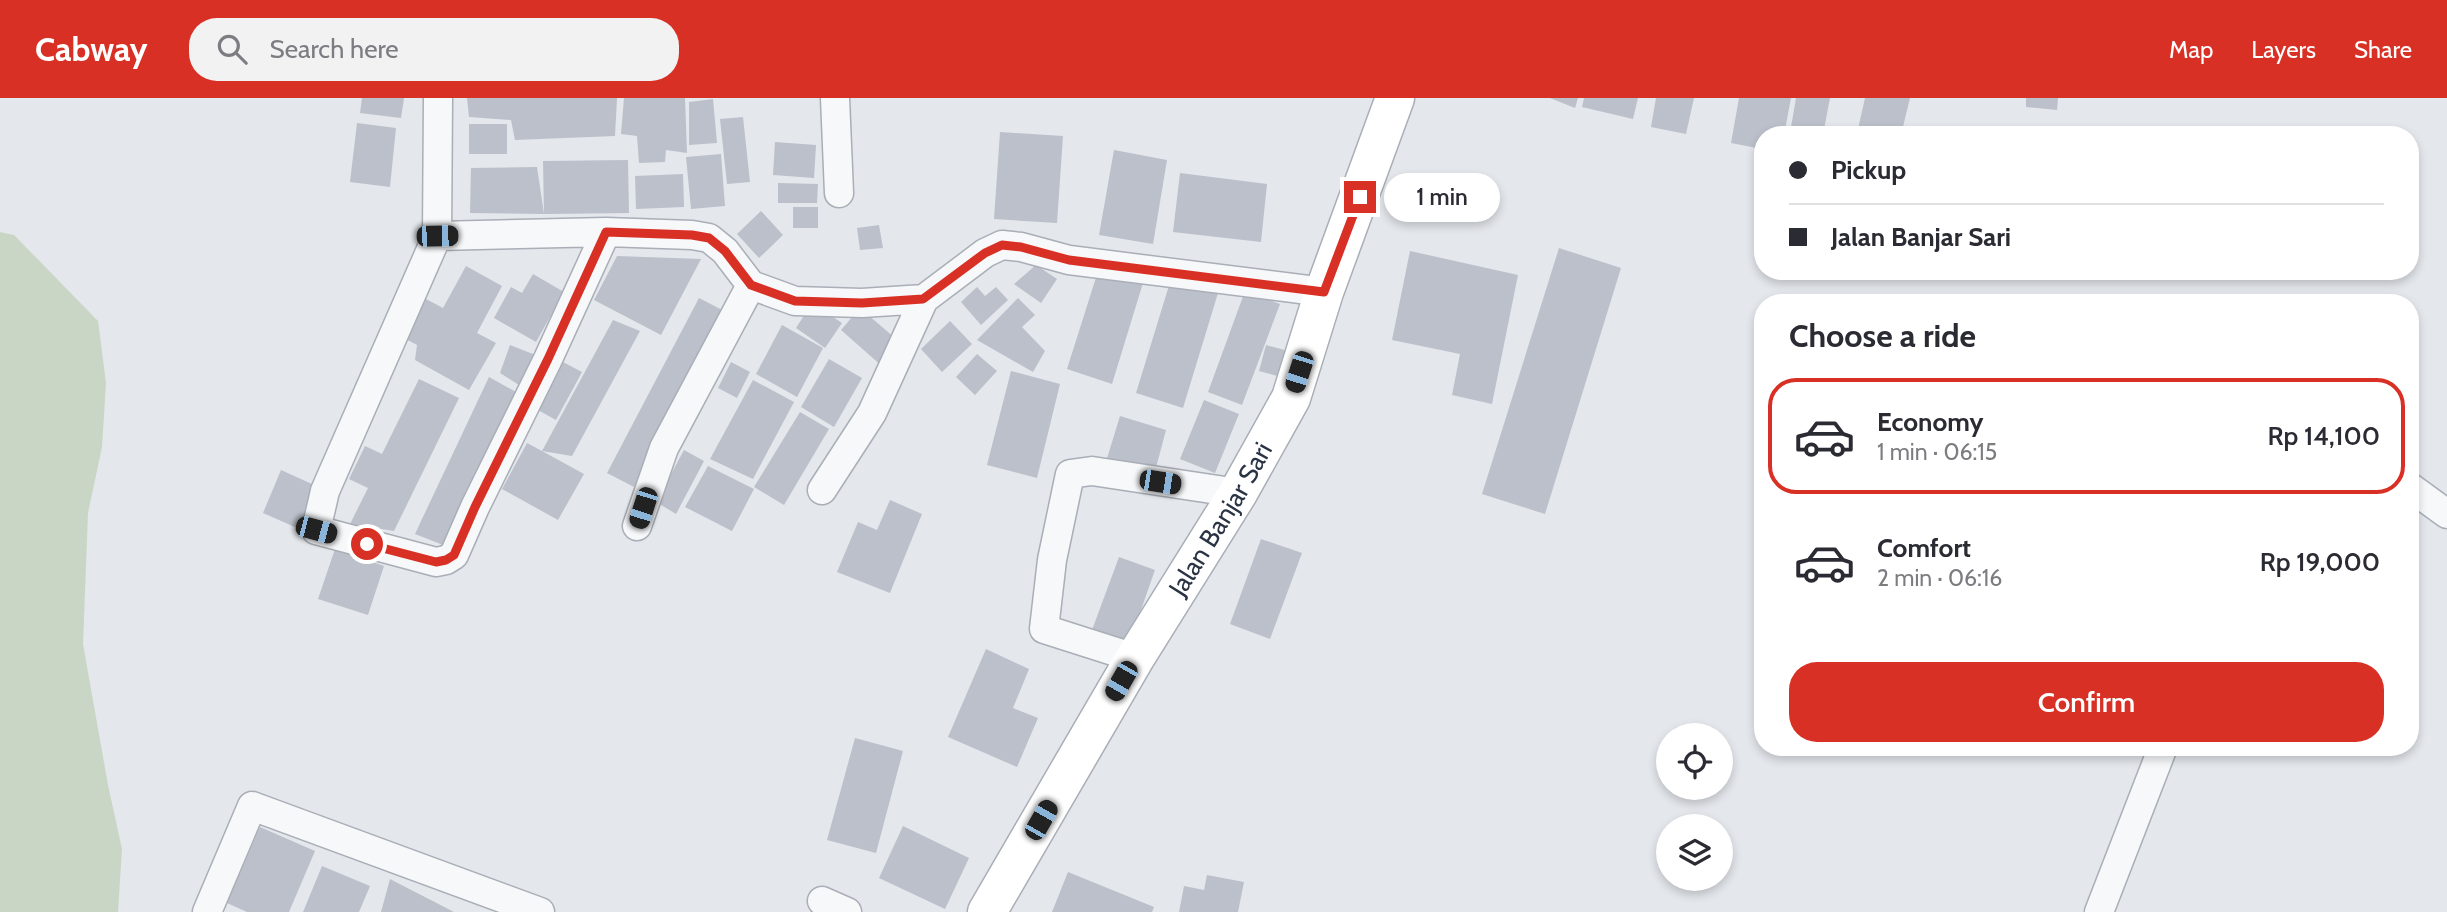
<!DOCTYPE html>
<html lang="en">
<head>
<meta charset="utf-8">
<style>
	:root { --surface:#fff; --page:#f2f2f3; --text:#2b2b33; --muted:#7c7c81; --line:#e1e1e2; --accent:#d93025 }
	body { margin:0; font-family:Cabin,sans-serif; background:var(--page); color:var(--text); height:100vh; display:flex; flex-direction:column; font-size:26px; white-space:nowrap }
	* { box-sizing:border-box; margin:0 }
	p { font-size:23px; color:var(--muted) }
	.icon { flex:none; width:38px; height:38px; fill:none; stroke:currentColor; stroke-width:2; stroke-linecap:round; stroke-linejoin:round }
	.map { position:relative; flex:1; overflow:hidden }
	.drawer { position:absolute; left:1754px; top:196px; width:665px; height:462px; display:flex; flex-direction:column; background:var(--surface); border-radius:28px; box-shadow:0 4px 10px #0003 }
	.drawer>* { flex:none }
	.guide { position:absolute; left:1754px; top:28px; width:665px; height:154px; border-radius:28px; box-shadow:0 4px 10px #0003; display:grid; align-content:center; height:154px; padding:0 35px; background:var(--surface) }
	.controls { position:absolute; left:1656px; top:625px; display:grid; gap:14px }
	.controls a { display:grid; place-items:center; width:77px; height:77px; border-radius:50%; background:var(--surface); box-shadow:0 4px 10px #0003; font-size:35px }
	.end { position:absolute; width:32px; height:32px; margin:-16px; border:9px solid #d93025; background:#fff; box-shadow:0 0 0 4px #fff }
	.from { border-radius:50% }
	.bubble { position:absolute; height:49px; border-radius:24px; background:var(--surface); box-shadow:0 4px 10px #0003; font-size:23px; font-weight:600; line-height:49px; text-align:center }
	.car { position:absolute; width:21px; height:42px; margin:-21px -10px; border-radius:9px; box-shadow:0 0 5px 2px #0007; background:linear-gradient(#222 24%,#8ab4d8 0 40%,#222 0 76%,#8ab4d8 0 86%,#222 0) }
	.guide b { display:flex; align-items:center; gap:24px; height:66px; font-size:26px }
	.guide b+b { border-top:2px solid var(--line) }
	.guide i { width:18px; height:18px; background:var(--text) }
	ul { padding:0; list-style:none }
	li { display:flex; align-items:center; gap:21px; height:116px; margin:0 14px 10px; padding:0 21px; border:4px solid transparent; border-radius:28px }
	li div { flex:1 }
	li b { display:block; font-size:26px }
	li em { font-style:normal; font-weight:600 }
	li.current { border-color:var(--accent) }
	li>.icon { width:63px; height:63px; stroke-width:1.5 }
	h2 { padding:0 35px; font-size:32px; line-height:84px }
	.button { display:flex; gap:14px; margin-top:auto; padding:14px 35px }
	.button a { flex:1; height:80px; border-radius:28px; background:var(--accent); color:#fff; font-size:28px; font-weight:600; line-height:80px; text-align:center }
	header { display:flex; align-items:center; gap:42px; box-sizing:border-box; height:98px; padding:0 35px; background:var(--accent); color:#fff }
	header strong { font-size:33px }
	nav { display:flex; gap:38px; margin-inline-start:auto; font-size:24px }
	.search { width:490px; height:63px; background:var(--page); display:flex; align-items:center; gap:18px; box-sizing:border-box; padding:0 24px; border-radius:28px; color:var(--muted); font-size:26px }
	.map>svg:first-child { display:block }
	.green { fill:#c9d6c5 }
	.building { fill:#bbc0ca }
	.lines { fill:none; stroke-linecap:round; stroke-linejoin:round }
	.street-casing { stroke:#a9aeb7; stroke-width:31 }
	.secondary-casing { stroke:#a9aeb7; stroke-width:41 }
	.street { stroke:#f7f8fa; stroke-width:28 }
	.secondary { stroke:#fff; stroke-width:38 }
	.route { stroke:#d93025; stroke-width:9 }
	.labels { text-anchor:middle; stroke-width:7; stroke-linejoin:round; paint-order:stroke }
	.street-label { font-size:26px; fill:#2b3445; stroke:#f4f6f9 }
</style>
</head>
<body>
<header>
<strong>Cabway</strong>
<div class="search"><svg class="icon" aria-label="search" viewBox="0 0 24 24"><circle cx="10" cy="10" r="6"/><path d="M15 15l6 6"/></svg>Search here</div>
<nav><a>Map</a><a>Layers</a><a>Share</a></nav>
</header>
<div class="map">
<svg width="2447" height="814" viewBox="0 0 2447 814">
	<rect width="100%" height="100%" fill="#e4e7ec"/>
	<path class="green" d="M0 134 14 137 98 223 106 285 102 349 88 415 83 546 108 687 122 751 118 814H0Z"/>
	<path class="building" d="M362 0H404L401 20 360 15Z
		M467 0H617L615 38 515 42 511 22 469 19Z
		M624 0H685L687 55 666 52 665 64 639 65 637 38 621 36Z
		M1550 0H1578L1575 10Z
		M1584 0H1638L1633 21 1582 9Z
		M1656 0H1694L1686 36 1651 29Z
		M1739 0H1791L1784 37H1762V51L1731 45Z
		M1796 0H1830L1823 37 1790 35Z
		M1865 0H1910L1901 37H1880L1858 31Z
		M2026 0H2058L2057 12 2026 9Z
		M713 1 717 45 689 47V4Z
		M743 19 750 84 727 86 720 21Z
		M357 25 396 30 390 89 350 84Z
		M469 26H507V56H469Z
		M1000 34 1063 38 1057 125 994 121Z
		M775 44 816 47 814 80 773 77Z
		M1114 52 1167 62 1153 146 1099 137Z
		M721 56 725 108 691 111 686 59Z
		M628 62 629 115 544 116 543 63Z
		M537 69 544 116 470 115 471 70Z
		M1180 75 1267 86 1261 144 1173 134Z
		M683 76 684 109 636 111 635 78Z
		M778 85 818 86 817 105H778Z
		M793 109H818V130H793Z
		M761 113 783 137 759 160 737 136Z
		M879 127 883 150 860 152 857 130Z
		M1559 150 1621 170 1545 416 1482 396Z
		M1410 153 1518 177 1492 306 1452 297 1460 256 1392 242Z
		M617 158 701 161 661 237 594 202Z
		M1036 167 1057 181 1041 205 1014 186Z
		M466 168 502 188 477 235 496 245 469 292 415 262 417 247 404 240 426 201 443 210Z
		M1099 170 1143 185 1112 286 1067 271Z
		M533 176 564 194 536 244 494 220 511 189 522 195Z
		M1171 181 1218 195 1183 310 1136 295Z
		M977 189 985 198 996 189 1008 202 981 227 961 204Z
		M1245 193 1280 206 1242 307 1208 294Z
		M699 200 726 214 634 389 607 375Z
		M1018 200 1035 217 1022 229 1045 253 1033 274 977 242Z
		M812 205 842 225 825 250 796 230Z
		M860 210 902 246 883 269 841 232Z
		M613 222 640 233 572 358 542 353 584 376 558 422 502 391 527 345 542 353Z
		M950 223 972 246 942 274 921 251Z
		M782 227 823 250 797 299 756 276Z
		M510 247 538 258 522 289 500 275Z
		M1266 247 1288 253 1281 279 1259 273Z
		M977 256 997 273 975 297 956 279Z
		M829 261 862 280 834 329 801 309Z
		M561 263 582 274 556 322 536 311Z
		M731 264 750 274 737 300 718 290Z
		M1011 273 1060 286 1037 380 987 367Z
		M489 279 516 294 443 447 415 436Z
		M419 281 459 300 394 433 350 426 368 390 349 381 365 348 382 356Z
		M753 282 794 304 753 381 710 361Z
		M1204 302 1239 316 1215 375 1180 361Z
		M800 314 829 331 784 407 754 389Z
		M1120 318 1166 332 1153 381 1105 367Z
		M684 352 704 363 676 416 656 404Z
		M708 368 754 391 732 433 685 409Z
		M281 372 323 391 304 433 263 415Z
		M890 402 922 416 890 495 837 474 858 424 877 432Z
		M1261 441 1302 455 1270 541 1230 526Z
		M335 451 384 468 368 517 318 501Z
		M1119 459 1155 472 1129 546 1092 532Z
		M986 551 1029 571 1013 610 1038 620 1017 669 948 639Z
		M855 640 903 653 876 755 827 742Z
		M903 728 969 760 945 811 879 780Z
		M260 729 315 753 289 814H247L227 805Z
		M322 768 370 788 359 814H303Z
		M1068 774 1154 809 1152 814H1052Z
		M1207 777 1244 784 1238 814H1179L1184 788 1204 792Z
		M390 781 454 814H381Z"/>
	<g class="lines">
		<defs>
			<path id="street" d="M438 0 437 138 325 393 316 432 436 464 446 462 454 457 475 409 548 261 606 134
				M835 0 839 95
				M437 138 606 134 692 137 709 140 725 153 751 187 795 203 862 205 924 201 985 155 1002 147 1021 149 1069 162 1324 194
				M2410 389 2447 416
				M822 392 872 315 924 201
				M637 428 664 350 751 187
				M1135 560 1044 531 1052 462 1070 376 1092 373 1238 395
				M822 803 847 814
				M207 814 252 708 540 814
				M2099 814 2163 649"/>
			<g id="secondary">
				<path id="s1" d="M987 814 1135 560 1238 395 1291 300 1324 194 1395 0"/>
			</g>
		</defs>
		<use href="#street" class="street-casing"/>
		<use href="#secondary" class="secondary-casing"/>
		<use href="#street" class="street"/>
		<use href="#secondary" class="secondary"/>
	</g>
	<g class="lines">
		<path class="route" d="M367 446 436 464 446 462 454 457 475 409 548 261 606 134 692 137 709 140 725 153 751 187 795 203 862 205 923 201 985 155 1002 147 1021 149 1069 162 1324 194 1360 99"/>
	</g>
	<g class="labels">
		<g class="street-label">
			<text dy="9" stroke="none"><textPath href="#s1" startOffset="457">Jalan Banjar Sari</textPath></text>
		</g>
	</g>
</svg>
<div class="controls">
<a><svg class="icon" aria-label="locate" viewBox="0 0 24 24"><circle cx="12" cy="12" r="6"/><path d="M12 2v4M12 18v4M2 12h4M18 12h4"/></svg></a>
<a><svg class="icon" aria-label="layers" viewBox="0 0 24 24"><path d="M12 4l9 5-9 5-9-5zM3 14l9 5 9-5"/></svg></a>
</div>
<i class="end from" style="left:367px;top:446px"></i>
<i class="end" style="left:1360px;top:99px"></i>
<div class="bubble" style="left:1384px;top:75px;width:116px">1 min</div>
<i class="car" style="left:437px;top:138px;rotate:89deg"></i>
<i class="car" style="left:1299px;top:274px;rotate:198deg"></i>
<i class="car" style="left:1160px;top:384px;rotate:99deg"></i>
<i class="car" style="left:643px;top:410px;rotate:198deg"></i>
<i class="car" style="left:316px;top:432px;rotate:105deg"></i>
<i class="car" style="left:1121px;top:583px;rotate:210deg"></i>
<i class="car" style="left:1041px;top:722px;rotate:30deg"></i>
<div class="guide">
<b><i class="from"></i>Pickup</b>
<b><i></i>Jalan Banjar Sari</b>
</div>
<section class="drawer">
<h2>Choose a ride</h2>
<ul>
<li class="current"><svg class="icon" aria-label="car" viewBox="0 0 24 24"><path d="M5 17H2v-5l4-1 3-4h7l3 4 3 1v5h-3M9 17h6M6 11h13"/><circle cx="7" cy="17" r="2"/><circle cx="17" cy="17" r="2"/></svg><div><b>Economy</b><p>1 min · 06:15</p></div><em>Rp 14,100</em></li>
<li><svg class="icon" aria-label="car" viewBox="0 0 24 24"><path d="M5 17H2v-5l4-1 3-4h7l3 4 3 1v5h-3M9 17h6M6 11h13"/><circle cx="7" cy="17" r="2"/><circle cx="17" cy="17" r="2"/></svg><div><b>Comfort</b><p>2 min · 06:16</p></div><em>Rp 19,000</em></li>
</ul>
<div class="button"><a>Confirm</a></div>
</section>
</div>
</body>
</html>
